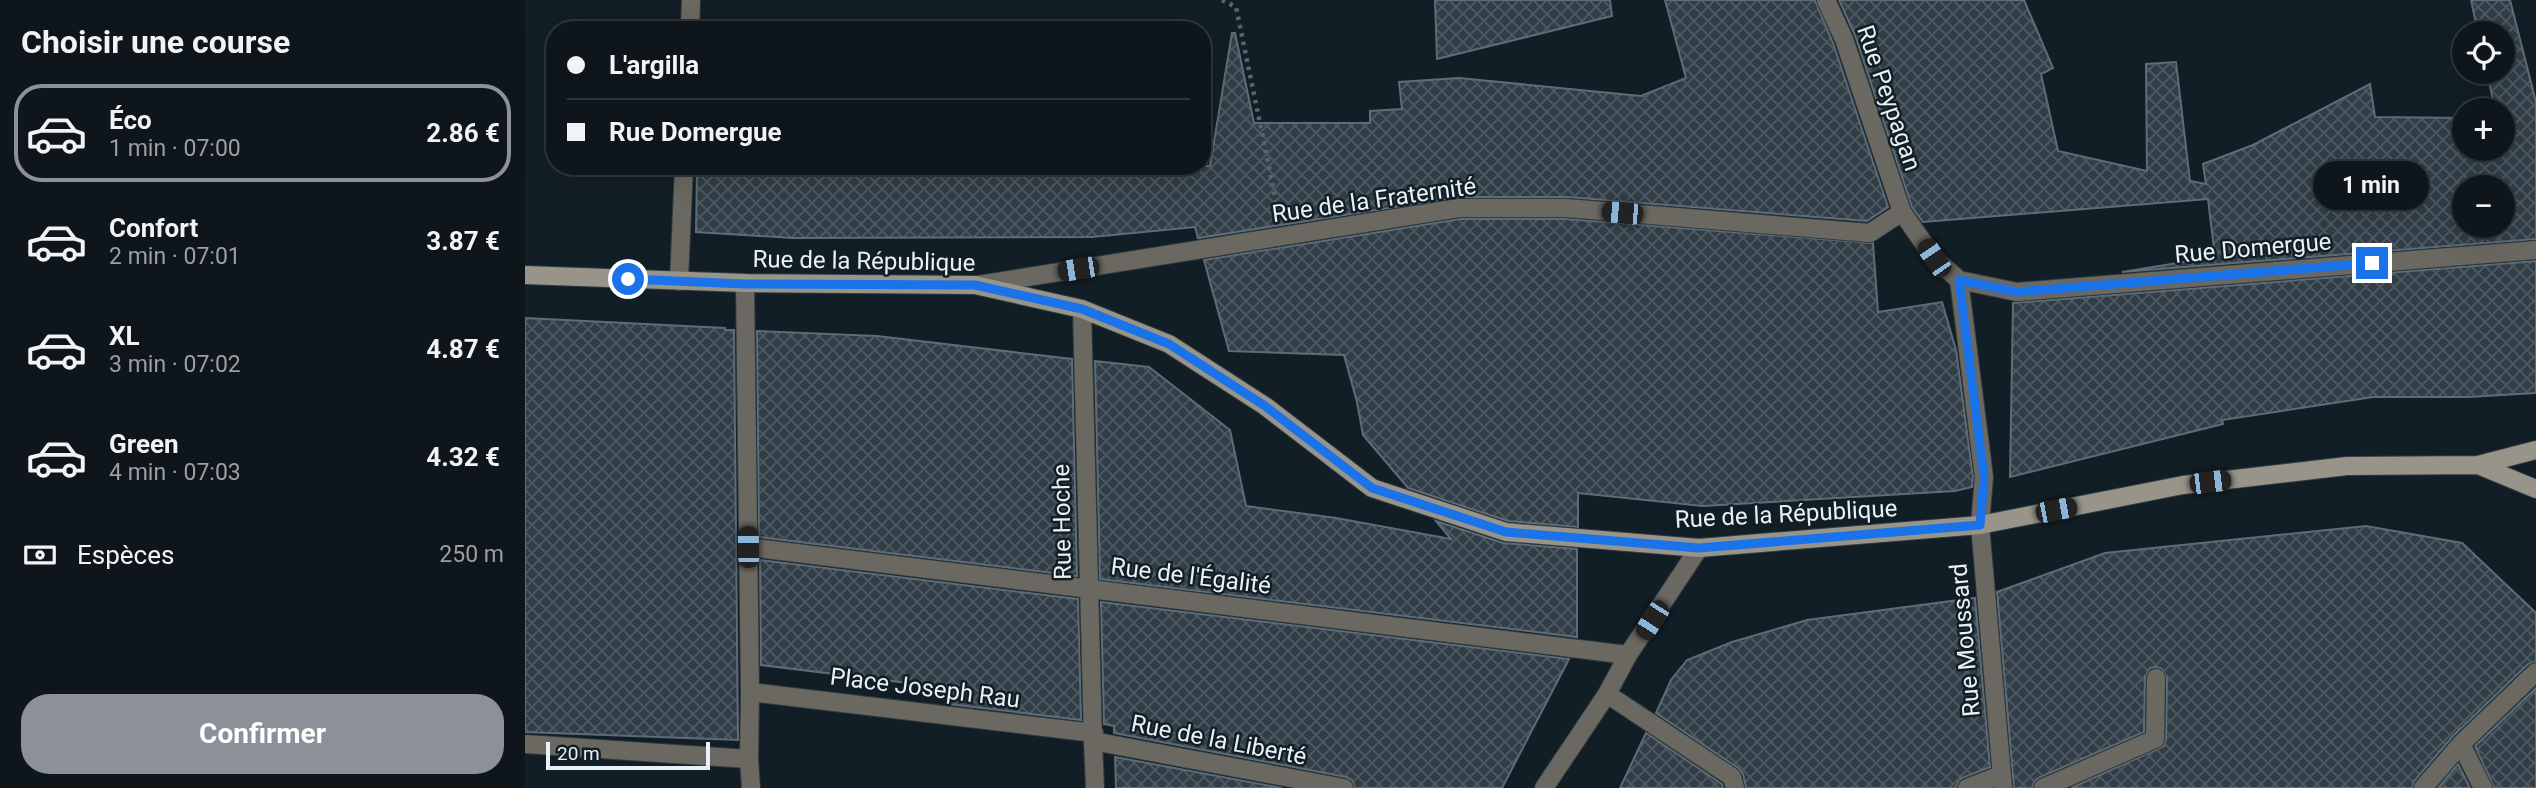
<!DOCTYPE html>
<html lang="fr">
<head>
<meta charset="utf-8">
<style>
	:root { --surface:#0e161c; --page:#1c2329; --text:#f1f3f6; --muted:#9b9fa3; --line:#2e353b; --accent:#8c9099 }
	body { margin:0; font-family:Roboto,sans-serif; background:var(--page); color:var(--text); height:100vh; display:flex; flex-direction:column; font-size:26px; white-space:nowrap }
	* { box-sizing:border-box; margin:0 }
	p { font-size:23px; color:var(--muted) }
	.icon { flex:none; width:38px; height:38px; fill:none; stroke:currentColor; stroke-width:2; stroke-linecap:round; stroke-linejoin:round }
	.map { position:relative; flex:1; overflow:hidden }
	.panel { display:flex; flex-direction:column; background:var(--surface); width:525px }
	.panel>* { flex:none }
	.hud { position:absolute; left:21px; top:21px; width:665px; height:154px; border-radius:28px; box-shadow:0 7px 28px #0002,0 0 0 2px var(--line); display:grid; align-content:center; height:154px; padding:0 21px; background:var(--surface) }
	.controls { position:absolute; left:1927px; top:21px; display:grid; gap:14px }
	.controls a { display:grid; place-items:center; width:63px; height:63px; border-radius:50%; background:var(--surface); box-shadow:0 7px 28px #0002,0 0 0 2px var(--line); font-size:35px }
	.scale { position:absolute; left:21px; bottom:18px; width:164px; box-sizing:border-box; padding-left:7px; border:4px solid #e9f1f6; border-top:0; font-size:19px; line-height:24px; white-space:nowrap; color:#e9f1f6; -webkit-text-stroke:5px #121e25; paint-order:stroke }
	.end { position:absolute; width:32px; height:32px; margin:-16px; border:9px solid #1a73e8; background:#fff; box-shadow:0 0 0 4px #fff }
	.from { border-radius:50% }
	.bubble { position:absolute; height:49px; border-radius:24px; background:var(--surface); box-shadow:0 7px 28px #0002,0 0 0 2px var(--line); font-size:23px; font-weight:700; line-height:49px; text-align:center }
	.car { position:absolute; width:21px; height:42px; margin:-21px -10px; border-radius:9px; box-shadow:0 0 5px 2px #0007; background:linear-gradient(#222 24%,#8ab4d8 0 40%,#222 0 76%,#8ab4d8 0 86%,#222 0) }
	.hud b { display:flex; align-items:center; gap:24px; height:66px; font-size:26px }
	.hud b+b { border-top:2px solid var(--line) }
	.hud i { width:18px; height:18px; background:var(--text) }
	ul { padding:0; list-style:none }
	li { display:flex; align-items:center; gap:21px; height:98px; margin:0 14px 10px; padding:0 7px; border:4px solid transparent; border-radius:28px }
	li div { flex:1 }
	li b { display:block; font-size:26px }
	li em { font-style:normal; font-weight:700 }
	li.selected { border-color:var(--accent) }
	li>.icon { width:63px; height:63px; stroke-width:1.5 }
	h2 { padding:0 21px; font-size:32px; line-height:84px }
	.pay { display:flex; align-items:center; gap:18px; height:77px; padding:0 21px; font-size:26px }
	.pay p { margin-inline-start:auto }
	.button { display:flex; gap:14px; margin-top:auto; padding:14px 21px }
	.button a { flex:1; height:80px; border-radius:28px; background:var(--accent); color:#fff; font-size:28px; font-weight:700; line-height:80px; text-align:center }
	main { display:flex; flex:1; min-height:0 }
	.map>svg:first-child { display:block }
	.building { fill:url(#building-cross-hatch); stroke:#5e6c76; stroke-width:2; fill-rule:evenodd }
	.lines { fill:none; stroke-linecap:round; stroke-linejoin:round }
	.street-casing { stroke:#303c42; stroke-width:20 }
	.secondary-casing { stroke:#303c42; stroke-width:20 }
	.path { stroke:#5a656b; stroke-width:4.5; stroke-dasharray:3.5 5; stroke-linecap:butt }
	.street { stroke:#6b6862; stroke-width:18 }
	.secondary { stroke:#98948a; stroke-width:18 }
	.route { stroke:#1a73e8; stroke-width:9 }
	.labels { text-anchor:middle; stroke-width:5; stroke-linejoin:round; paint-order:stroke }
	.street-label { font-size:24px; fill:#e9f1f6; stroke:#121e25 }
</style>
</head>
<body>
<main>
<section class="panel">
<h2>Choisir une course</h2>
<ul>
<li class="selected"><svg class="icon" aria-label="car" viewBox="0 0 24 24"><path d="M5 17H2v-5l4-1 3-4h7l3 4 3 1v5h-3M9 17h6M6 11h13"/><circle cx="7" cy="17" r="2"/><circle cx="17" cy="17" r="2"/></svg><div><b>Éco</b><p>1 min · 07:00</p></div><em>2.86 €</em></li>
<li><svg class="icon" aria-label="car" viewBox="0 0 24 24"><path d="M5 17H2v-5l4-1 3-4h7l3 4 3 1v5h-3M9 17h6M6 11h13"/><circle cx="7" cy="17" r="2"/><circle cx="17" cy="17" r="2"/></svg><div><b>Confort</b><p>2 min · 07:01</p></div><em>3.87 €</em></li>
<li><svg class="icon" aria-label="car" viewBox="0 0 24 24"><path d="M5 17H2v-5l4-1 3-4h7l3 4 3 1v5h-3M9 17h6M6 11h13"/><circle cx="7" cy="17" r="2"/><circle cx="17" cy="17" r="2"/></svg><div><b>XL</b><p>3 min · 07:02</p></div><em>4.87 €</em></li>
<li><svg class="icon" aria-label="car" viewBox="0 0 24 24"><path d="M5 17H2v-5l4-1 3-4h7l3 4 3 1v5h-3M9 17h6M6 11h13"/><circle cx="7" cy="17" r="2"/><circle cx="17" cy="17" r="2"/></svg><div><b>Green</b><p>4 min · 07:03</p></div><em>4.32 €</em></li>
</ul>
<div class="pay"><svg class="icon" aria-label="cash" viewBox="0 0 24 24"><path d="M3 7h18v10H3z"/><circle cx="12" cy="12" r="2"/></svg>Espèces<p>250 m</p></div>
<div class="button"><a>Confirmer</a></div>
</section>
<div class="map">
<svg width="2011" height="788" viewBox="0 0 2011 788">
	<defs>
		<pattern id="building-cross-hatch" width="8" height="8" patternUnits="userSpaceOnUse" patternTransform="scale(1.75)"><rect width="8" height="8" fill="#313e47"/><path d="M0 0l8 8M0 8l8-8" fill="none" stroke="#4f5a62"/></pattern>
	</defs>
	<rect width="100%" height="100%" fill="#121e25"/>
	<path class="building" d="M910 0H1085L1087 16 912 59Z
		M1140 0H1290L1308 43 1363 207 1342 221 1042 197H934L673 238 670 227 567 237 268 238 171 232 172 166H685L707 33H710L729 123H845V111L877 109 874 82 934 78 1116 96 1161 78Z
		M1314 0H1499L1528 68 1516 74 1533 151 1622 171 1621 64 1651 62 1665 181 1681 184 1678 164 1728 145 1845 84 1850 117 1939 118V149H1978V110H1970L1962 72H1978V33H1953L1946 0H1985L2011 102V239L1597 272 1690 257 1683 199 1398 222 1387 207 1330 35ZM1939 187H1978V226H1939Z
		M935 219H1041L1348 243 1353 312 1417 302 1431 350 1448 477 1447 487 1430 491 1178 506 1053 493V527L983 521 883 488 838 435 832 402 819 355 704 351 679 260Z
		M2011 261V393L1943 397H1848L1697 420 1698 424 1485 477 1488 303Z
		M0 318 200 328V330H209L213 740 0 732Z
		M232 331 352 336 547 359 552 576 234 537Z
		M570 361 624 367 705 430 721 506 811 518 926 539 911 521 978 543 1052 549V637L575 579Z
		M1841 526 1937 543 2011 613V661L2003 664 1928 736 1889 781 1887 788H1546L1639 746 1641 739 1642 678 1637 669 1631 667 1625 668 1620 677 1619 732 1513 778 1509 782 1507 788H1489L1472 592 1580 553Z
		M235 560 553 599 556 720 424 704 423 688 236 665Z
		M1450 598 1465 767 1437 778 1433 782 1431 788H1221L1218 774 1213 768 1131 713 1146 680 1162 660 1207 642 1282 620Z
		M576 602 1044 659 977 788H830L827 780 821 777 589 733V726L579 724Z
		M2011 688V788H1969L1950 746Z
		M1121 733 1197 784 1198 788H1095Z
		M590 757 757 788H591Z
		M1933 764 1945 788H1913Z"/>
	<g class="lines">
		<defs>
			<path id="street" d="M1301 0 1319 39 1377 212 1409 258 1434 280 1492 292 2011 250
				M165 30 166 0
				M1434 280 1459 477 1455 525 1478 788
				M154 281 159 166
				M220 283 225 692 224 759 226 788
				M453 285 934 208H1041L1345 233 1377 212
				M557 309 568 741 819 788
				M223 547 1103 655
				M225 692 569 733
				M1082 694 1207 777 1210 788
				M568 741 570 788
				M0 744 224 759
				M1936 744 1958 788
				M1019 788 1082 694 1103 655 1174 548
				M1442 788 1475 775
				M1518 788 1630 739 1631 678
				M1898 788 1936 744 2011 672"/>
			<path id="secondary" d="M0 275 220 283 450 285 557 309 644 344 740 406 847 488 981 532 1174 548 1455 525 1658 485 1822 466 1953 465 2011 450
				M1953 465 2011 489"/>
		</defs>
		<use href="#street" class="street-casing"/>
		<use href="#secondary" class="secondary-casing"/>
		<path class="path" d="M697 0 711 7 751 201"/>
		<use href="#street" class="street"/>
		<use href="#secondary" class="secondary"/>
	</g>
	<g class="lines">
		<path class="route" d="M103 279 220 284 450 285 557 309 644 344 740 406 847 488 981 532 1174 548 1455 525 1459 477 1434 280 1492 292 1847 263"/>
	</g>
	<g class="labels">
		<g class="street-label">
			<text transform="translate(1364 98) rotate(71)" y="8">Rue Peypagan</text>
			<text transform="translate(849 200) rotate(-8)" y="8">Rue de la Fraternité</text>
			<text transform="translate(1728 248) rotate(-5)" y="8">Rue Domergue</text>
			<text transform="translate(339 261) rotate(1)" y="8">Rue de la République</text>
			<text transform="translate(1261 514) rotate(-3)" y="8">Rue de la République</text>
			<text transform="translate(537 522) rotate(-91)" y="8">Rue Hoche</text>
			<text transform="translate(666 576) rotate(7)" y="8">Rue de l'Égalité</text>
			<text transform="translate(1440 640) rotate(-95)" y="8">Rue Moussard</text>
			<text transform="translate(400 688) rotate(7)" y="8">Place Joseph Rau</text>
			<text transform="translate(694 740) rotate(11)" y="8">Rue de la Liberté</text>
		</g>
	</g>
</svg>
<div class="controls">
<a><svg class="icon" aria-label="locate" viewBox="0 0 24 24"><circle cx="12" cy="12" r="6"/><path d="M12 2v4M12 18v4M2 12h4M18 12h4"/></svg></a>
<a>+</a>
<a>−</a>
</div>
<div class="scale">20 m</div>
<i class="end from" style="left:103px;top:279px"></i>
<i class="end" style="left:1847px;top:263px"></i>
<div class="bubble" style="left:1788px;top:161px;width:116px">1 min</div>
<i class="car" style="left:1097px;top:213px;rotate:275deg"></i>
<i class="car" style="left:1409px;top:258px;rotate:326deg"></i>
<i class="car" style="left:553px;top:269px;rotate:261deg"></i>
<i class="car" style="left:1685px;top:482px;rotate:83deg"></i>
<i class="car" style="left:1531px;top:510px;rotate:79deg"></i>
<i class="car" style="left:223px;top:547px;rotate:359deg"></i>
<i class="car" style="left:1127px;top:620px;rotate:213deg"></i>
<div class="hud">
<b><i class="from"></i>L'argilla</b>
<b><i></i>Rue Domergue</b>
</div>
</div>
</main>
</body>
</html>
